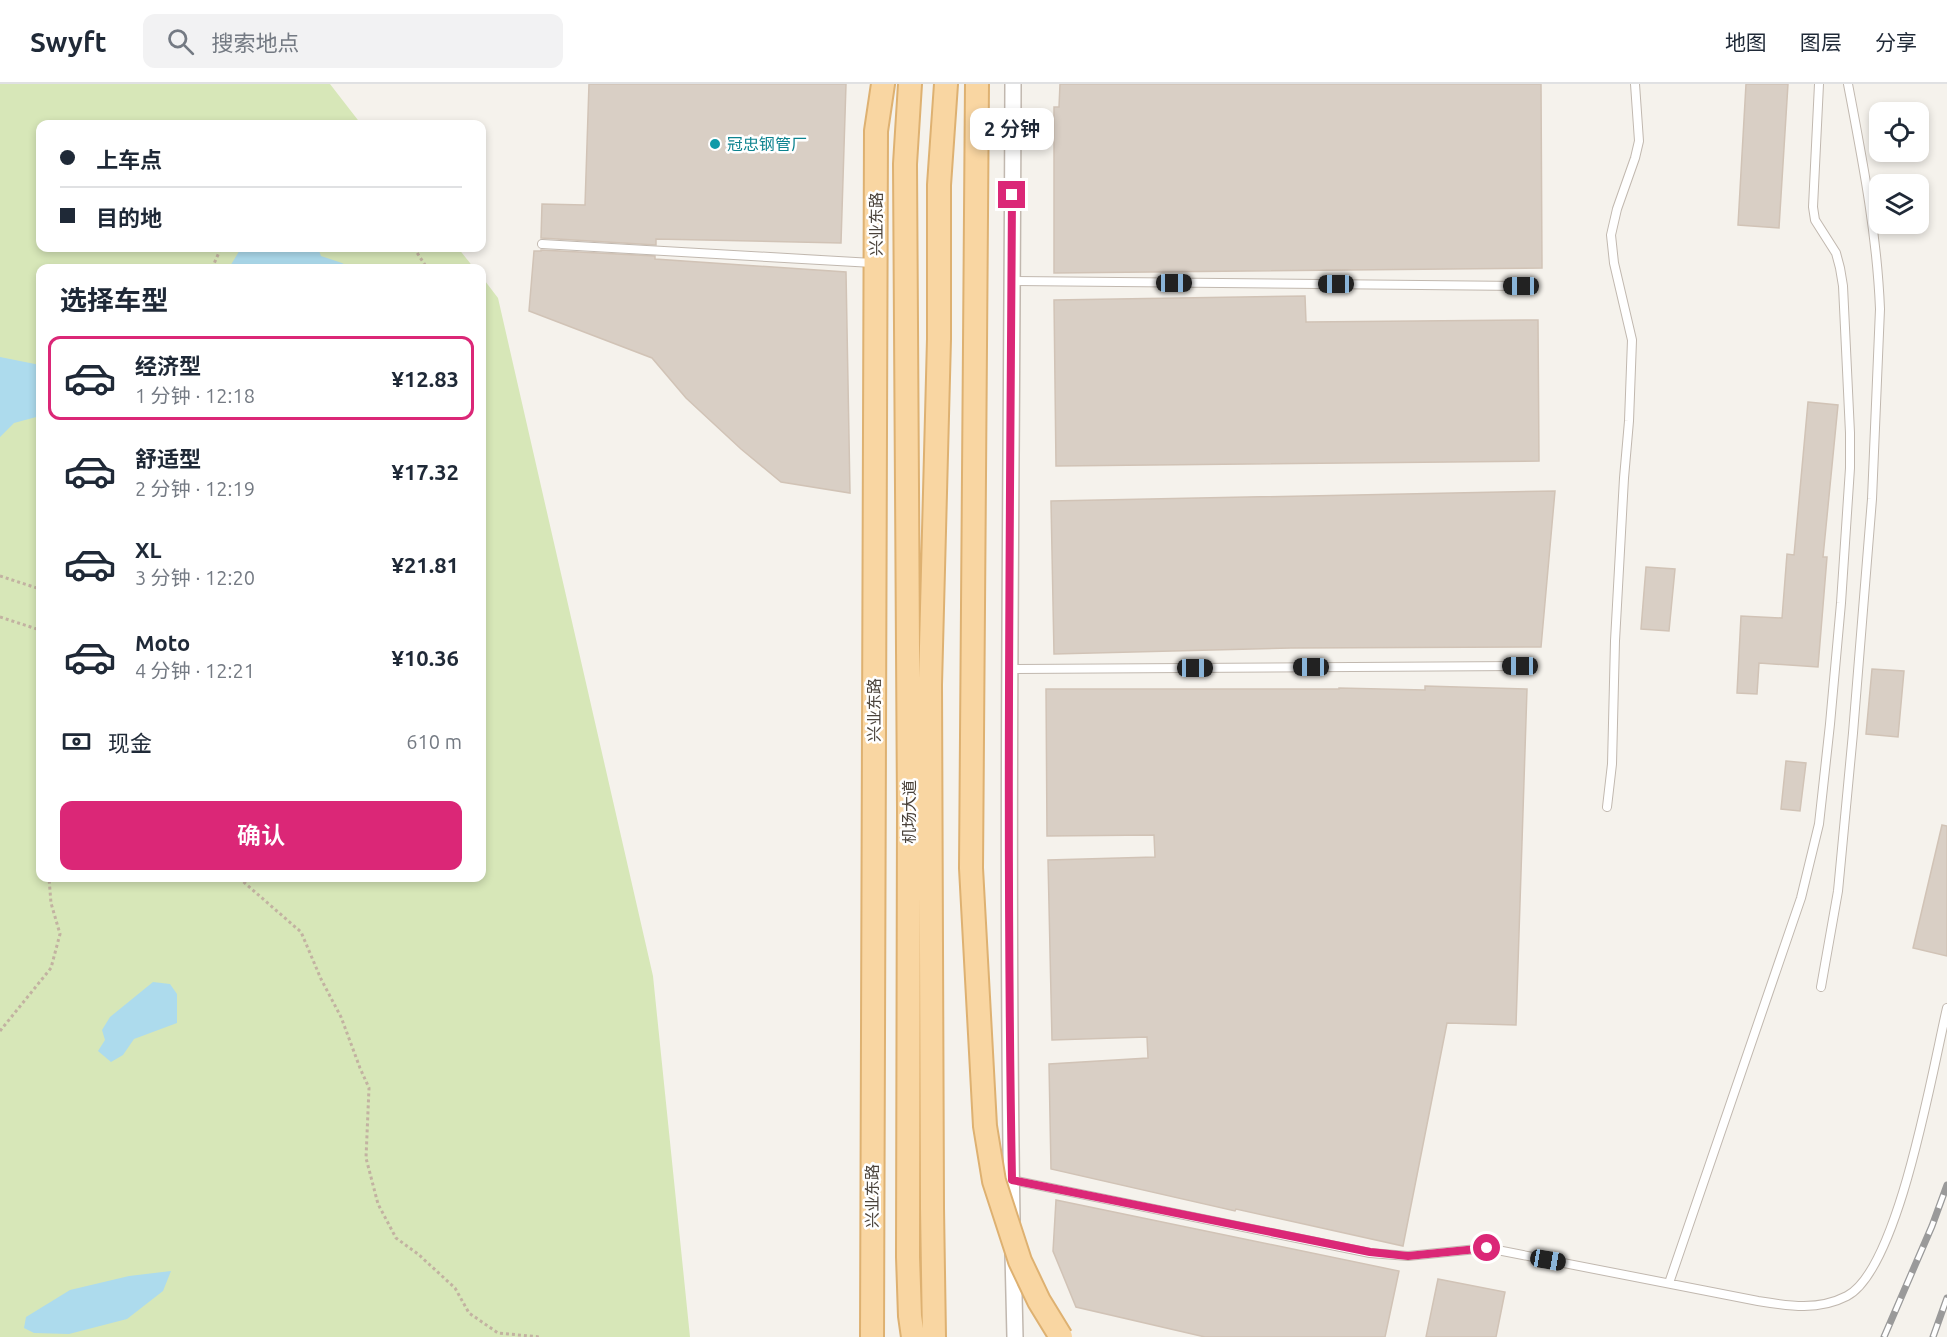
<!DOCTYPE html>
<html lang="zh">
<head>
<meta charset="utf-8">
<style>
	:root { --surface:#fff; --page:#f2f2f3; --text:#1f2937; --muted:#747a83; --line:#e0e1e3; --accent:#db2777 }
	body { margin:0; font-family:Ubuntu,"Noto Sans SC",sans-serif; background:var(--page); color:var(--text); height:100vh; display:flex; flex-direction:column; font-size:22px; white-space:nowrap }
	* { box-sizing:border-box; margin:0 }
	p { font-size:20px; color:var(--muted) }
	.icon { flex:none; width:33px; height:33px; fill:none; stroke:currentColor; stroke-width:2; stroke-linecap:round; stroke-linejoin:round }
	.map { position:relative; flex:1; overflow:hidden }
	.sheet { position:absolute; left:36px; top:180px; width:450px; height:618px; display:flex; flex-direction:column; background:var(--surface); border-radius:12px; box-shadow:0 3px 9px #0003 }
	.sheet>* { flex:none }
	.banner { position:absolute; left:36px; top:36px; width:450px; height:132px; border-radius:12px; box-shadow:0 3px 9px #0003; display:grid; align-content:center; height:132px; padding:0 24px; background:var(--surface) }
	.fabs { position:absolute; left:1869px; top:18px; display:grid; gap:12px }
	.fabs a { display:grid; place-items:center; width:60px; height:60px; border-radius:12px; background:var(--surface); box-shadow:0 3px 9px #0003; font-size:30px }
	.end { position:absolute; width:27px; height:27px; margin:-14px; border:8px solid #db2777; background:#fff; box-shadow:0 0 0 3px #fff }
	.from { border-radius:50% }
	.bubble { position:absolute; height:42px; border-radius:12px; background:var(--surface); box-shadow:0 3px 9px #0003; font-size:20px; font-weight:600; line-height:42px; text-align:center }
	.car { position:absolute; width:18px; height:36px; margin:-18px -9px; border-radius:8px; box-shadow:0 0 4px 2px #0007; background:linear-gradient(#222 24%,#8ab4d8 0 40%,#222 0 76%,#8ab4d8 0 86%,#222 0) }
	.banner b { display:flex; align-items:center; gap:21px; height:57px; font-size:22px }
	.banner b+b { border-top:2px solid var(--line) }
	.banner i { width:15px; height:15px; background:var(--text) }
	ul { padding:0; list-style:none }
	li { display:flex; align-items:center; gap:18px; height:84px; margin:0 12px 9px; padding:0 12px; border:3px solid transparent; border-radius:12px }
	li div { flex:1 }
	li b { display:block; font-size:22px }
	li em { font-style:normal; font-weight:600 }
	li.current { border-color:var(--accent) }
	li>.icon { width:54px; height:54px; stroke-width:1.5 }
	h2 { padding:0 24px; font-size:27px; line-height:72px }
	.pay { display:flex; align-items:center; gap:15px; height:66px; padding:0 24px; font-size:22px }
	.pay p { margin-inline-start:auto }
	.button { display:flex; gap:12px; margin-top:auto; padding:12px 24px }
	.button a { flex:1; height:69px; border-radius:12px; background:var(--accent); color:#fff; font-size:24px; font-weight:600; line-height:69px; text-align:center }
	header { display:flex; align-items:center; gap:36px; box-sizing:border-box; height:84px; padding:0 30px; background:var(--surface); border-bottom:2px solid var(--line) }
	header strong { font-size:28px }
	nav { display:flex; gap:33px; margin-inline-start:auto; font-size:21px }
	.search { width:420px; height:54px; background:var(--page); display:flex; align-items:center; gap:15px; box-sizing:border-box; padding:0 21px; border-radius:12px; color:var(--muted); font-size:22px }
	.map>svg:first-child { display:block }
	.green { fill:#d7e7b8 }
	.water { fill:#addbed }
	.building { fill:#d9cfc5; stroke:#d1c3b6; stroke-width:1.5 }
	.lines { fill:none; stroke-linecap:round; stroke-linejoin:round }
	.lane-casing { stroke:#c1b8af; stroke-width:10 }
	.street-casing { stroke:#c1b8af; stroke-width:18 }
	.primary-casing { stroke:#deb171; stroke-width:26 }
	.path { stroke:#c2b2a1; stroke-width:3; stroke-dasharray:3 3; stroke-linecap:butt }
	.lane { stroke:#fff; stroke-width:8 }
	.street { stroke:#fff; stroke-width:15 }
	.primary { stroke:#f9d6a2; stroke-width:22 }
	.rail-casing { stroke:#9a9a9a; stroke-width:7 }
	.rail { stroke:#fff; stroke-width:4.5; stroke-dasharray:14; stroke-linecap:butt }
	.primary-bridge-casing { stroke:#deb171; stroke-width:26; stroke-linecap:butt }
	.primary-bridge { stroke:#f9d6a2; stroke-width:22 }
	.route { stroke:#db2777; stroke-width:8 }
	.culture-dot { fill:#0f9aa8; stroke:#fff; stroke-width:2 }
	.labels { text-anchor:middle; stroke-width:5; stroke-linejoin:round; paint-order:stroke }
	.culture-label { font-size:16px; fill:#0d838f; stroke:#fff; text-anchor:start }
	.street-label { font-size:16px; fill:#4a423a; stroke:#fff }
</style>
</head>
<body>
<header>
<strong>Swyft</strong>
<div class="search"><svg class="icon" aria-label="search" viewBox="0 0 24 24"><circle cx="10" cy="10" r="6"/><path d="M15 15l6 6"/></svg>搜索地点</div>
<nav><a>地图</a><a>图层</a><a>分享</a></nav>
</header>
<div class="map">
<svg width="1947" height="1253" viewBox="0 0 1947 1253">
	<rect width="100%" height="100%" fill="#f5f2ec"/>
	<path class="green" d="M0 0H330L361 40H40V164H458L474 184H40V794H482V193L498 214 653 892 690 1253H0Z"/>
	<path class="water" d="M241 164H318L321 172 342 179 351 184H229Z
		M0 273 40 281V332L14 339 0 353Z
		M153 898 170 900 177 910V939L134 955 123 971 111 978 98 967 105 956 102 946 110 933Z
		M171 1187 163 1207 127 1235 69 1250 34 1249 24 1244 26 1233 70 1206 129 1192Z"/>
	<path class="building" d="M589 0H846L841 159 656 155V161L541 154 542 120 585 121Z
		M1060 0H1541L1542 184 1054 189V23H1059Z
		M1746 0H1788L1779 144 1738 141Z
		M541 166 655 172V175L846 188 850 409 781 398 741 365 686 314 652 274 529 227 534 167H541Z
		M1305 212 1306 238 1538 236 1539 377 1056 382 1054 216Z
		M1808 318 1838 321 1823 473H1827L1818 583 1759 579 1757 610 1737 609 1741 532 1782 534 1787 470 1794 471Z
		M1555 407 1541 563 1291 564 1054 570 1051 417Z
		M1646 483 1675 485 1669 547 1641 545Z
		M1872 585 1904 587 1898 653 1866 650Z
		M1425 602 1527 605 1516 941 1447 939 1403 1162 1236 1125 1235 1127 1051 1085 1049 980 1148 974 1147 953 1052 956 1048 776 1155 773 1154 751 1047 752 1046 605H1339V604L1425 606Z
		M1786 677 1806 679 1800 727 1781 725Z
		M1942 741 1947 742V872L1913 864Z
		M1056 1116 1399 1187 1385 1253H1205L1076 1223 1053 1167Z
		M1438 1195 1505 1208 1496 1253H1426Z"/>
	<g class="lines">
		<defs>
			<path id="lane" d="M542 160 873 179
				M1012 197 1521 202
				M1009 585 1520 582
				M1607 723 1612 680 1615 557 1624 394 1629 337 1632 256 1614 179 1611 151 1617 125 1635 74 1639 57 1635 0
				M1821 903 1838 807 1853 649 1872 415 1880 225C1877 149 1862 74 1848 0
				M1012 1096 1370 1169 1408 1172 1487 1164 1758 1217C1789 1222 1818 1227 1847 1212 1899 1185 1933 983 1947 924
				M1669 1199 1801 814 1819 740 1830 640 1841 519 1850 384V349L1843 202 1840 184 1836 169 1815 136 1813 123 1819 0"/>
			<path id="street" d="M1012 1136C1006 757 1012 379 1013 0
				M1013 1169 1015 1253"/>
			<path id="primary" d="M910 0 905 80 909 726 908 1173 910 1232 913 1253
				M872 1253 876 47 883 0
				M934 1253 932 1124 930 601 939 255V101L946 0"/>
		</defs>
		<use href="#lane" class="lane-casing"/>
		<use href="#street" class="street-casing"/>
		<use href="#primary" class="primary-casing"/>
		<path class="path" d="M414 164 427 184
			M212 184 221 164
			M0 492 40 505
			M0 533 40 546
			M239 794 301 848 321 895 341 933 360 984 369 1004 366 1074 378 1120 396 1154 418 1170 455 1204 469 1229 498 1249 540 1253
			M0 947 51 884 60 850 51 819 49 794"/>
		<use href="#lane" class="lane"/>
		<use href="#street" class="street"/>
		<use href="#primary" class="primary"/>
		<defs>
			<path id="rail" d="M1884 1253 1932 1142 1947 1101
				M1933 1253 1947 1214"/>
		</defs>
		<use href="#rail" class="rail-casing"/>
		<use href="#rail" class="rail"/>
		<defs>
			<path id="primary-bridge" d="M977 0 971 784 985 1042 994 1097 1020 1177 1039 1217 1061 1253"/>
		</defs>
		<use href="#primary-bridge" class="primary-bridge-casing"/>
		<use href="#primary-bridge" class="primary-bridge"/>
	</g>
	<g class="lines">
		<path class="route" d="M1012 111C1010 439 1006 768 1012 1096L1370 1168 1408 1172 1487 1164"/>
	</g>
	<circle class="culture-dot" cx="715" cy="60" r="6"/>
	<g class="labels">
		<g class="culture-label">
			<text x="727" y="66">冠忠钢管厂</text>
		</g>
		<g class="street-label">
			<text transform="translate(876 140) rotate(-90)" y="6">兴业东路</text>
			<text transform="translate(874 626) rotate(-90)" y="6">兴业东路</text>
			<text transform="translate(909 728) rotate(-90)" y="6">机场大道</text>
			<text transform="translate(872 1112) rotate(-90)" y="6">兴业东路</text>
		</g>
	</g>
</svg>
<div class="fabs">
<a><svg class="icon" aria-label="locate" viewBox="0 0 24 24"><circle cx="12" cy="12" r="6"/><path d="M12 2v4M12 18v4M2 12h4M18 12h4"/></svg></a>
<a><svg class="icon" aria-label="layers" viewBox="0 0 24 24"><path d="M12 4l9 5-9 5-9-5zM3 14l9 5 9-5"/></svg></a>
</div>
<i class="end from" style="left:1487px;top:1164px"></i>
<i class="end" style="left:1012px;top:111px"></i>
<div class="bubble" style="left:970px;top:24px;width:84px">2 分钟</div>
<i class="car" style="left:1174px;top:199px;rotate:90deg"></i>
<i class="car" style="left:1336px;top:200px;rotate:270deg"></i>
<i class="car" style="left:1521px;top:202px;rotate:270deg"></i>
<i class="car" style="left:1520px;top:582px;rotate:270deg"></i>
<i class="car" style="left:1311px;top:583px;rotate:270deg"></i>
<i class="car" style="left:1195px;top:584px;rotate:90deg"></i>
<i class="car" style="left:1548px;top:1176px;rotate:100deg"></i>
<div class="banner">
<b><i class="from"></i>上车点</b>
<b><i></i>目的地</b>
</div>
<section class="sheet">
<h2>选择车型</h2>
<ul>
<li class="current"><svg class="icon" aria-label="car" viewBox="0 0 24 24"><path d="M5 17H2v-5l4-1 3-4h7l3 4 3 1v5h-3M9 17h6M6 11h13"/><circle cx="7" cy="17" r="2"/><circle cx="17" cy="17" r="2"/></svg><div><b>经济型</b><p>1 分钟 · 12:18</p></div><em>¥12.83</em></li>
<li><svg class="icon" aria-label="car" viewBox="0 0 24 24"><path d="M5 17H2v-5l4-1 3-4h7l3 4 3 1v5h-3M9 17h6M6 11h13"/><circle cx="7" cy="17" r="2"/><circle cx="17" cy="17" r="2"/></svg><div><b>舒适型</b><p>2 分钟 · 12:19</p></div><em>¥17.32</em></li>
<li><svg class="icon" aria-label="car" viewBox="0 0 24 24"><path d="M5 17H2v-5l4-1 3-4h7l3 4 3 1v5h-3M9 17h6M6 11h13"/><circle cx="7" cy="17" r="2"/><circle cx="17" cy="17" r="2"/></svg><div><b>XL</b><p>3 分钟 · 12:20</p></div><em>¥21.81</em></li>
<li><svg class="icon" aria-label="car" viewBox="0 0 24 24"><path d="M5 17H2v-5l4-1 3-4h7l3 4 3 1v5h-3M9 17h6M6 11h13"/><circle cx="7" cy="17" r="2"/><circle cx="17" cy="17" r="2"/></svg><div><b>Moto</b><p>4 分钟 · 12:21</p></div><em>¥10.36</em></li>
</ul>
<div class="pay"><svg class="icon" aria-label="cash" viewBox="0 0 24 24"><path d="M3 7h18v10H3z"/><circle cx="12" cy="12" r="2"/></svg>现金<p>610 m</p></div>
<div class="button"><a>确认</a></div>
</section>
</div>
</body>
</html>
